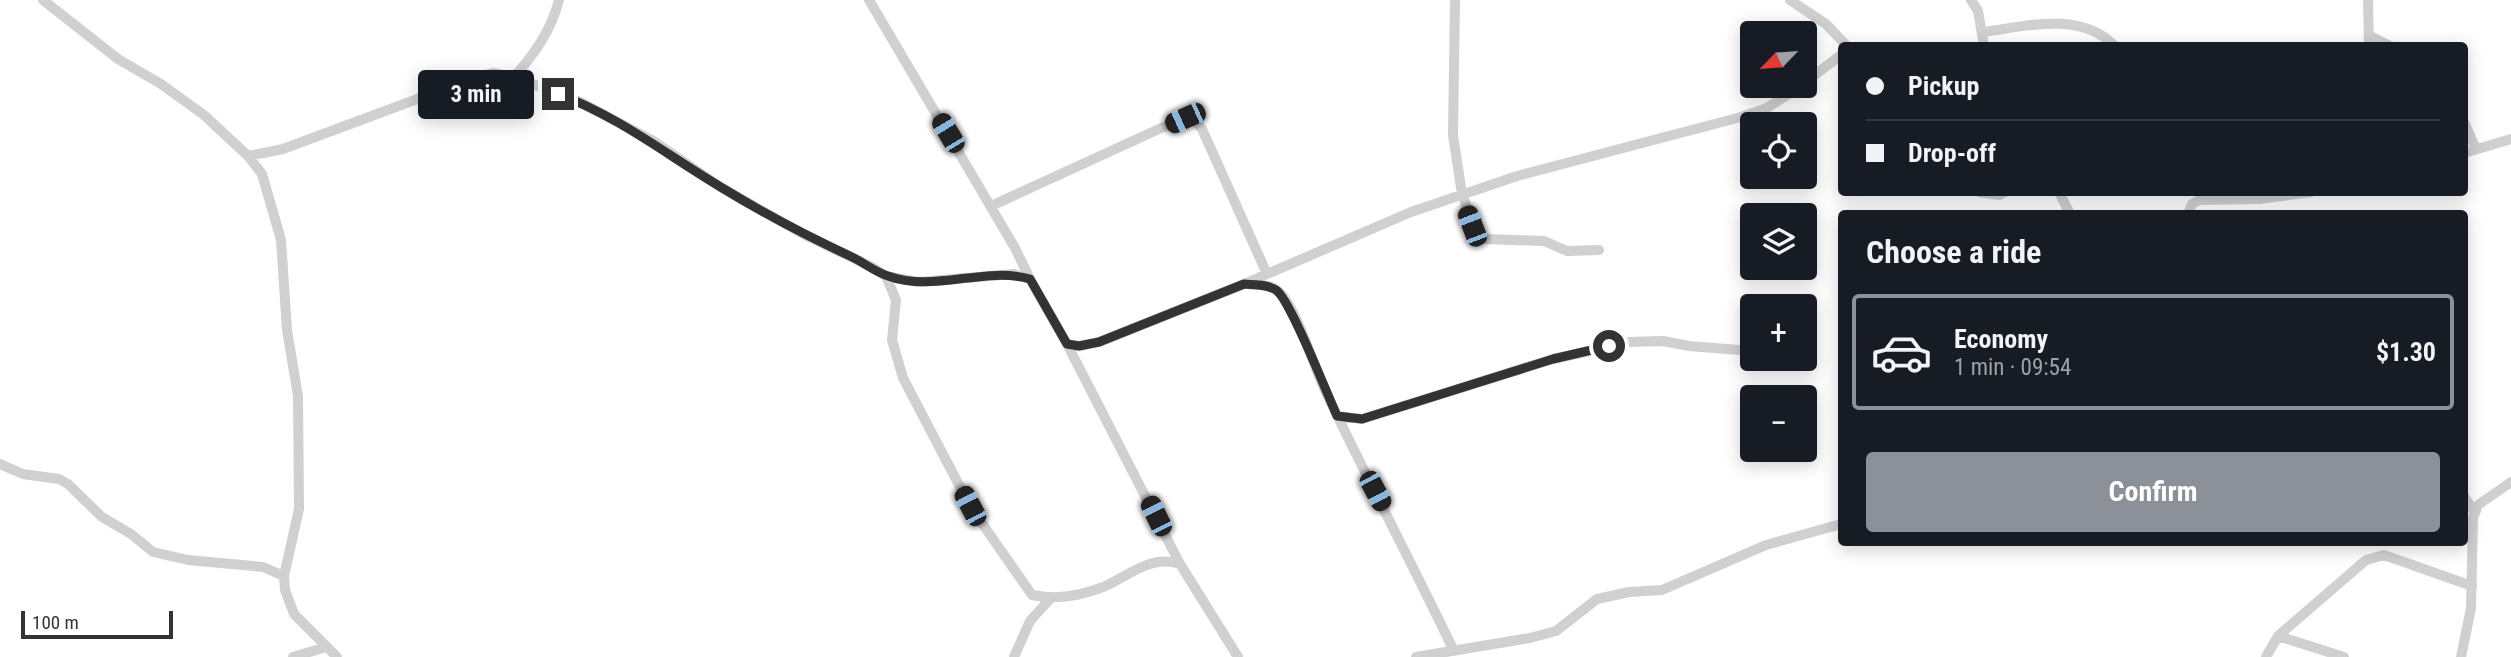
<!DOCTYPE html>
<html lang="en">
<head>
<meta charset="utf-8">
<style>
	:root { --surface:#171b24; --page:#20242c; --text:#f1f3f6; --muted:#9ea1a6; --line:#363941; --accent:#8c9099 }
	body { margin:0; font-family:"Roboto Condensed",sans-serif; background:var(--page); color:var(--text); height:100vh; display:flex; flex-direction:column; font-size:26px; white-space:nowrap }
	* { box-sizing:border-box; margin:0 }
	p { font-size:23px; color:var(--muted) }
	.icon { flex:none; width:38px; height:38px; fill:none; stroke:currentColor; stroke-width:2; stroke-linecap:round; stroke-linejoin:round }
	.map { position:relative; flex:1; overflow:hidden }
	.sheet { position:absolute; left:1838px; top:210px; width:630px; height:336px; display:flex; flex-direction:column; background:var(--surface); border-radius:7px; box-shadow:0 4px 18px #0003 }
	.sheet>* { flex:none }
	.banner { position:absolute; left:1838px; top:42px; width:630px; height:154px; border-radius:7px; box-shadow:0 4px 18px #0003; display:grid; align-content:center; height:154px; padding:0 28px; background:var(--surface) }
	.needle { width:46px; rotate:245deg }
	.controls { position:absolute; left:1740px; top:21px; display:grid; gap:14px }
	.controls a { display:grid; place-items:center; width:77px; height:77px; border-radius:7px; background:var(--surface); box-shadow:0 4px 18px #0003; font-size:35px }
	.scale { position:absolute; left:21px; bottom:18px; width:152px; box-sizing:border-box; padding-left:7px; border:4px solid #333; border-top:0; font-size:19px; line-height:24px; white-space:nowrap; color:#333; -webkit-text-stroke:5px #fff; paint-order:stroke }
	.end { position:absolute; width:32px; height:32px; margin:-16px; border:9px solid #333; background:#fff; box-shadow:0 0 0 4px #fff }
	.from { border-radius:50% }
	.bubble { position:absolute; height:49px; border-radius:7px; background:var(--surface); box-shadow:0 4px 18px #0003; font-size:23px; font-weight:700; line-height:49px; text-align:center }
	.car { position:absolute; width:21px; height:42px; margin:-21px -10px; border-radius:9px; box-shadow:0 0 5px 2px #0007; background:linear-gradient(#222 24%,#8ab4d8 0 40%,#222 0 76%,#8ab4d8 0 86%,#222 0) }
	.banner b { display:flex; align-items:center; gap:24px; height:66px; font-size:26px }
	.banner b+b { border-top:2px solid var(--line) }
	.banner i { width:18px; height:18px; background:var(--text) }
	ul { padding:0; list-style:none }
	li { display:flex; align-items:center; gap:21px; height:116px; margin:0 14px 10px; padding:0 14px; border:4px solid var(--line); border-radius:7px }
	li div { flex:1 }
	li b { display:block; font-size:26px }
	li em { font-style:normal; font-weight:700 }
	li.selected { border-color:var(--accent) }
	li>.icon { width:63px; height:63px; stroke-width:1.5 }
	h2 { padding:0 28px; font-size:32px; line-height:84px }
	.action { display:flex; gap:14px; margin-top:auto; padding:14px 28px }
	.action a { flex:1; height:80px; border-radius:7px; background:var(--accent); color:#fff; font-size:28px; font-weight:700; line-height:80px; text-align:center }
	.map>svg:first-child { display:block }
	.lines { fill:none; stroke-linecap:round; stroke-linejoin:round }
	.minor { stroke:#d0d0d0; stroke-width:10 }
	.route { stroke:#333; stroke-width:9 }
</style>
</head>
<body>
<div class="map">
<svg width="2511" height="657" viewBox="0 0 2511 657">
	<rect width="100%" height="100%" fill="#fff"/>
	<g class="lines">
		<path class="minor" d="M43 0 118 59 161 84 204 115 248 156 262 174 281 240 287 330 298 396 299 509 284 576 285 590 294 614 337 657
			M869 0 1015 248 1030 279
			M1455 0 1453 135 1462 194 1476 233 1485 239 1544 241 1567 251 1599 250
			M1790 0 1826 24 1847 46
			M1971 0 1978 11 1984 46
			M2368 0 2369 46
			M1984 32C2026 26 2080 11 2115 46
			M2370 36 2390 46
			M514 77C535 53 551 31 559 0
			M1804 83 1841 55
			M2464 122 2476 149
			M2464 153 2511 139
			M248 156 283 149 471 79 493 73 514 77 580 102 655 142 722 188 805 235 872 267 886 276 918 282 1014 274 1030 279 1067 344 1079 346 1099 342 1244 284 1411 212 1517 176 1741 117 1767 108 1801 86
			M1979 192 1999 195 2005 192
			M2059 192 2070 214
			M991 206 1159 129 1185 118H1192L1202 129 1267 274
			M2188 214 2192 204 2199 200 2259 199 2311 192
			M886 276 896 300 892 340 903 378 970 506 1032 595C1056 600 1080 596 1103 587 1129 576 1151 554 1180 564
			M1247 284C1257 285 1270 284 1278 291 1295 304 1313 364 1323 386 1365 475 1411 561 1453 649
			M1067 344 1180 564 1238 657
			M1804 355 1812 356
			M1337 416 1362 419 1553 359 1629 342 1663 341 1689 346 1752 351
			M0 464 23 474 59 479 68 484 102 517 131 534 153 552 188 560 263 567 284 576
			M2464 496 2475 513
			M2278 636 2344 657
			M293 657 326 647
			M1014 657 1030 621 1050 599
			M1416 657 1530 638 1556 631 1597 599 1629 592 1662 590 1766 545 1841 524
			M2266 657 2278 636 2366 560 2384 555 2472 586
			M2461 657 2471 608 2473 518 2478 505 2511 482"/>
	</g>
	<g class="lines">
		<path class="route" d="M558 94C620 117 668 156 724 189 765 214 807 236 850 256 863 262 875 272 888 276 935 293 983 266 1030 279L1067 344 1079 346 1099 342 1244 284C1254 285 1267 284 1276 290 1290 299 1327 394 1337 416L1362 419 1553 359 1609 346"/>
	</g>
</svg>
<div class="controls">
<a><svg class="needle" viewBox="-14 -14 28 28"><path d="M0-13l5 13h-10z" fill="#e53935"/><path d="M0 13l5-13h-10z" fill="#9ea1a6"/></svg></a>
<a><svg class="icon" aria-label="locate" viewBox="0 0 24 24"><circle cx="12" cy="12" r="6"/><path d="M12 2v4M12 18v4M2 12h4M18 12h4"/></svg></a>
<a><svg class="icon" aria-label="layers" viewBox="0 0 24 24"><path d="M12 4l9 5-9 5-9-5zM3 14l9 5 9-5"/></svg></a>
<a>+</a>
<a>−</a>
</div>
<div class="scale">100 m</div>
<i class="end from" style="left:1609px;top:346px"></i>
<i class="end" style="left:558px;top:94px"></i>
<div class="bubble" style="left:418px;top:70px;width:116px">3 min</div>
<i class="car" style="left:1185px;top:118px;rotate:246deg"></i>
<i class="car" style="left:948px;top:133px;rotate:329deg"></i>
<i class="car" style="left:1472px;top:226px;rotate:339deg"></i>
<i class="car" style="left:1375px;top:491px;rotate:152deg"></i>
<i class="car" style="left:970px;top:506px;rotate:332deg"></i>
<i class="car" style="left:1156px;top:516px;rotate:334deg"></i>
<div class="banner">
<b><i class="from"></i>Pickup</b>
<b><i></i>Drop-off</b>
</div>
<section class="sheet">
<h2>Choose a ride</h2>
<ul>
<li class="selected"><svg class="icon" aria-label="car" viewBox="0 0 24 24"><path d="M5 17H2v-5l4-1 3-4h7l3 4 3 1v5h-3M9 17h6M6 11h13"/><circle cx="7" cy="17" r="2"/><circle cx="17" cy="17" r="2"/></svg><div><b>Economy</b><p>1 min · 09:54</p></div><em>$1.30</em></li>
</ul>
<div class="action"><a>Confirm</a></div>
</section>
</div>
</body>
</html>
